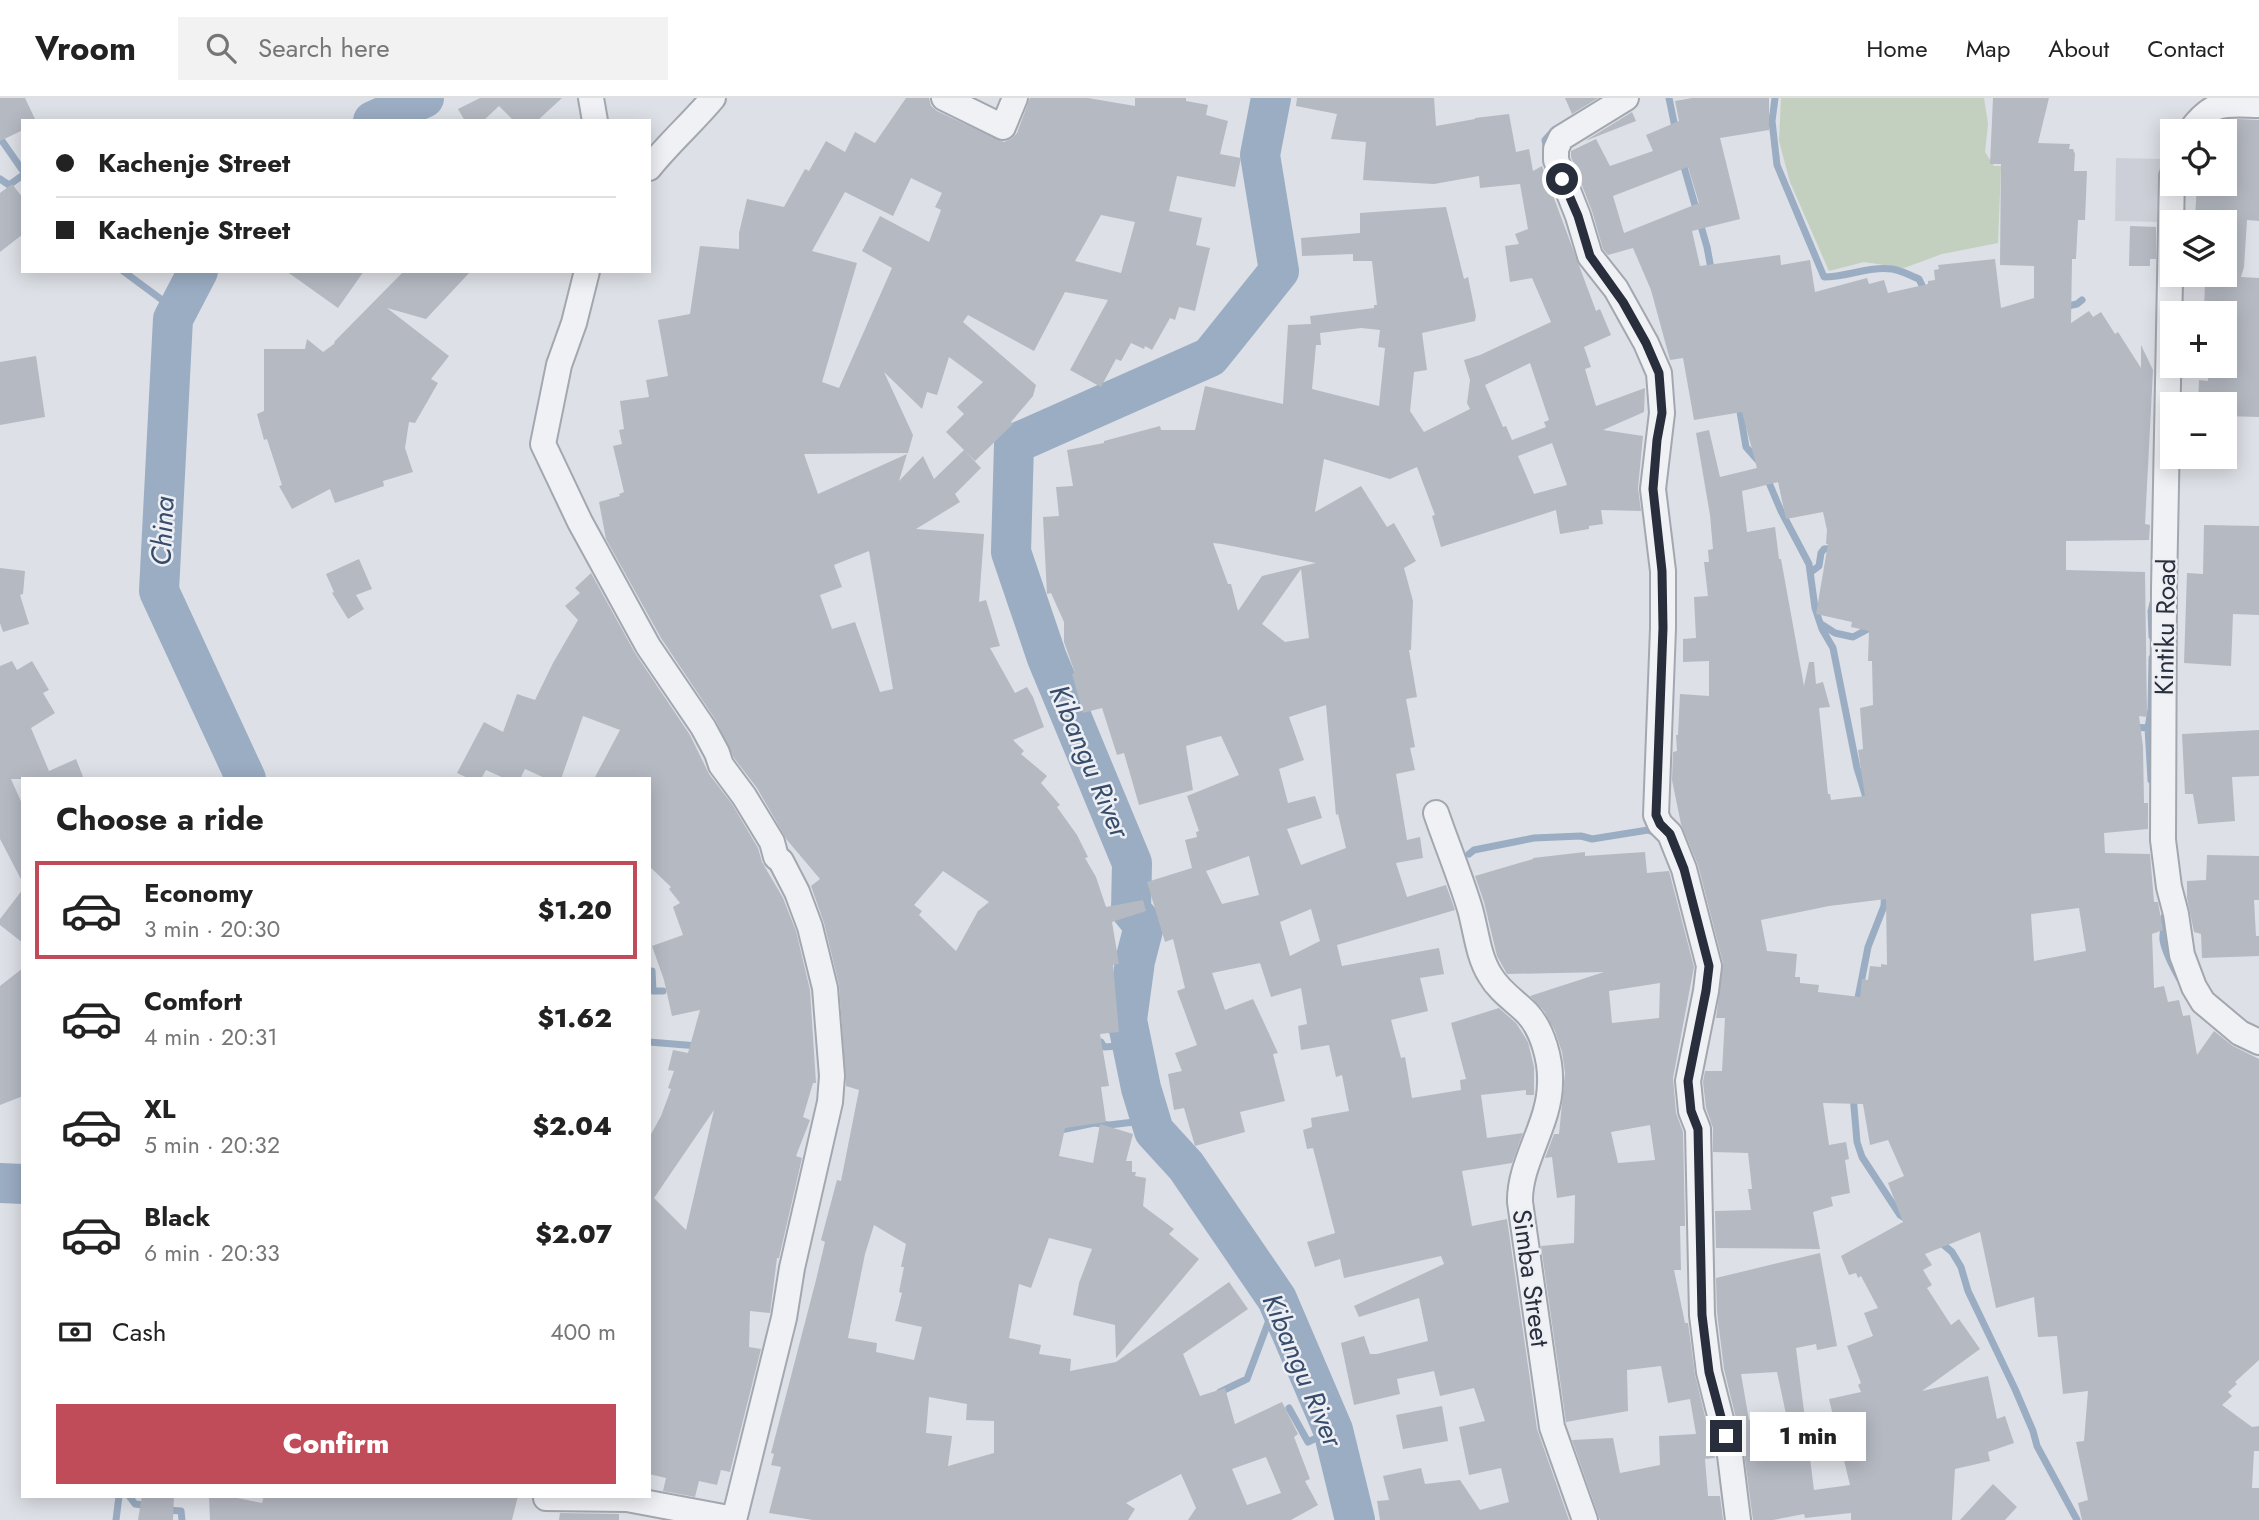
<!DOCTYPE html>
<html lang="en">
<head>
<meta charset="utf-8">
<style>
	:root { --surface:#fff; --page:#f2f2f2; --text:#222; --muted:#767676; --line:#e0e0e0; --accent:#c14c59 }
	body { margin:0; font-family:Jost,sans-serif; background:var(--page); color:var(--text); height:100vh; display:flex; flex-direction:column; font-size:26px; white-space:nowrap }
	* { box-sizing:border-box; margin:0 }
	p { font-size:23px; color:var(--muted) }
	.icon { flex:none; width:38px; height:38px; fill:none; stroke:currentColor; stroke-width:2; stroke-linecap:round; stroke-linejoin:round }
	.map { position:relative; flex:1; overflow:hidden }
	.side { position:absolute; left:21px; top:679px; width:630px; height:721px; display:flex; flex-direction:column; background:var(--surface); border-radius:0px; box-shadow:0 4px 18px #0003 }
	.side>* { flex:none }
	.hud { position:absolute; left:21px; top:21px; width:630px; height:154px; border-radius:0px; box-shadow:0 4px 18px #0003; display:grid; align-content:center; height:154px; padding:0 35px; background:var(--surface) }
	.buttons { position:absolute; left:2160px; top:21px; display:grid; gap:14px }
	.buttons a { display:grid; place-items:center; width:77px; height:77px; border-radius:0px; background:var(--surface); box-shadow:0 4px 18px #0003; font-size:35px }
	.end { position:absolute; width:32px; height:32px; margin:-16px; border:9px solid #282e3b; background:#fff; box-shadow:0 0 0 4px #fff }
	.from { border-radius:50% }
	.bubble { position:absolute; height:49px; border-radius:0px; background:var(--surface); box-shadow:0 4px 18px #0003; font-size:23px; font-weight:800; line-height:49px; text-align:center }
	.hud b { display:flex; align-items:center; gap:24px; height:66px; font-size:26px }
	.hud b+b { border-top:2px solid var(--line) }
	.hud i { width:18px; height:18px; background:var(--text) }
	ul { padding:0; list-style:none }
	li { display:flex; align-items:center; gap:21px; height:98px; margin:0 14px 10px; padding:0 21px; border:4px solid transparent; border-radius:0px }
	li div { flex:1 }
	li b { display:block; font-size:26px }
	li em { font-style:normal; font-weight:800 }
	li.active { border-color:var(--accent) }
	li>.icon { width:63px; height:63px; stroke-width:1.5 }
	h2 { padding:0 35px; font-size:32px; line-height:84px }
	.pay { display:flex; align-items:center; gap:18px; height:77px; padding:0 35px; font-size:26px }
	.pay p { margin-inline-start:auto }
	.button { display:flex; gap:14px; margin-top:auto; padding:14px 35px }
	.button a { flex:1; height:80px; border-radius:0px; background:var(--accent); color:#fff; font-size:28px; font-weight:800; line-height:80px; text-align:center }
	header { display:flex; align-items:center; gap:42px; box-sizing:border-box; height:98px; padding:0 35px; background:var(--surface); border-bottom:2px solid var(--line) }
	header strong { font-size:33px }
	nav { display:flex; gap:38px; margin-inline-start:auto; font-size:24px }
	.search { width:490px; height:63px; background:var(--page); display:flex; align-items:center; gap:18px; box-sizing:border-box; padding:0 24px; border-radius:0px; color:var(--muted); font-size:26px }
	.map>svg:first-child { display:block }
	.built { fill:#cccfd7 }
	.green { fill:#c3cfbf }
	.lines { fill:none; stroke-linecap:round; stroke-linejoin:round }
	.stream { stroke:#9badc3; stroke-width:7 }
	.river { stroke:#9badc3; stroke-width:40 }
	.building { fill:#b5b9c2; fill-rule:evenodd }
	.minor-casing { stroke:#a3a7af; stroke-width:28 }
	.minor { stroke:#f0f1f5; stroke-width:24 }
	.route { stroke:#282e3b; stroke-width:9 }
	.labels { text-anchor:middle; stroke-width:5; stroke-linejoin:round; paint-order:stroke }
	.street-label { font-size:26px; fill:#282e3b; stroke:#edeff4 }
	.water-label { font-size:28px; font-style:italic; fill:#364c6b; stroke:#edeff4 }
</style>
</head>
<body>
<header>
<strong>Vroom</strong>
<div class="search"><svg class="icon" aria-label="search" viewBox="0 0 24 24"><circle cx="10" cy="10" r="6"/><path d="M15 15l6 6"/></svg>Search here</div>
<nav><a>Home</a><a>Map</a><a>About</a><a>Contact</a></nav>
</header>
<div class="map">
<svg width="2259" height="1422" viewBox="0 0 2259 1422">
	<rect width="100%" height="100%" fill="#dde0e6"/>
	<path class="built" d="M2116 60 2164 61 2163 124 2115 123Z"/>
	<path class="green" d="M1781 0H1984L1988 26 1985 54 1994 68H2001L1998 145 1942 156 1904 170 1864 164 1829 173 1790 84 1779 43Z"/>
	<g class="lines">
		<path class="stream" d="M1669 0 1676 34
			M1775 0 1772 23 1777 67 1824 179C1847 179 1869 168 1892 171 1901 172 1911 178 1919 181L1926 196
			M0 40 23 73
			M1547 54 1545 42 1554 32
			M1682 62 1707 149 1712 176
			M0 81 9 87 23 77
			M123 173 177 213
			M2063 209 2077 206 2082 202
			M1739 308 1746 349 1761 366
			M1767 380 1781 413 1809 466 1815 510 1822 531 1833 550 1857 670 1868 706
			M1811 474 1819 468 1821 455 1824 451 1835 450
			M1821 526 1835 535 1853 539 1870 530
			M2152 538 2151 513 2154 501
			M2132 629 2148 630 2151 682
			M2148 630 2151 611 2152 560
			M1469 756 1474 752 1534 740 1581 738 1592 741 1648 732 1656 735
			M2164 819C2166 827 2162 834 2163 842 2165 855 2173 869 2179 880
			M652 873 653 893H663
			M1857 905 1868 849 1884 808 1885 792
			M649 944 698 948
			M1093 945 1101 944 1104 949 1132 947
			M1853 997 1857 1044 1862 1059 1900 1117 1908 1122
			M1056 1033 1094 1025 1109 1027 1151 1022
			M1938 1142 1952 1154 1961 1169 1968 1193 2015 1291 2033 1333 2037 1348 2077 1422
			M1220 1294 1247 1281 1277 1201
			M1289 1310 1308 1344 1333 1332
			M129 1398 135 1406 149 1408
			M167 1412 181 1413 182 1422
			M116 1422 119 1398"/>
		<path class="river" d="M1271 0 1260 57 1279 173 1210 259 1014 346 1011 454 1047 560 1132 765 1131 812 1144 828 1135 863 1127 922 1141 990 1154 1033 1186 1068 1277 1201 1333 1332 1355 1422
			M373 23 424 0
			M198 173 173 221 159 493 246 681
			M0 1085 23 1086"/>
	</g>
	<path class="building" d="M0 0H25L36 23H23V32L0 43Z
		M480 0H562L537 23H514L499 8 483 23H465L458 11Z
		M906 0H929L931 8 937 13 1004 44 1011 41 1017 35 1030 0H1088L1135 8V0H1186V3L1208 7 1206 17 1228 23 1220 56 1241 60 1235 89 1177 78 1169 113 1202 120 1196 147 1210 150 1195 213 1179 209 1175 222 1170 220 1152 252 1145 248 1144 251 1131 245 1121 263 1116 261 1101 289 1070 272 1108 202 1065 194 1034 253 968 217 963 224 1036 287 1033 298 1011 324 1013 326 975 363 946 334 964 316 957 309 983 284 949 259 937 297 927 294 922 311 884 274 913 337 908 355 804 356 818 396 907 356 899 383 923 358 934 381 964 352 981 370 955 396 960 404 916 431 984 436 979 504 986 502 1000 548 990 550 1015 595 1027 589 1033 599 1044 629 1013 642 1024 653 1021 656 1047 678 1041 685 1060 707 1057 709 1077 737 1088 759 1085 760 1096 779 1106 809 1143 802 1146 813 1112 824 1119 866 1113 867 1119 934 1100 936 1109 988 1101 989 1106 1024 1065 1030 1059 1058 1093 1065 1100 1026 1133 1036 1126 1063H1132V1074H1136L1135 1078 1146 1080 1143 1108 1174 1131 1169 1136 1199 1161 1116 1260 1115 1227 1073 1217 1079 1185 1092 1151 1049 1140 1031 1190 1019 1186 1009 1240 1041 1247 1039 1256 1071 1261 1070 1273 1116 1264 1229 1184 1248 1211 1183 1256 1200 1298 1225 1290 1235 1326 1282 1304 1298 1336 1294 1339 1310 1381 1305 1383 1318 1407 1291 1422H1188L1196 1410 1181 1376 1126 1405 1135 1411 1128 1422H813L769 1415 781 1369 771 1367 774 1356 771 1355 816 1182 825 1144 821 1142 837 1082 841 1083 859 992 846 988 839 887 824 825 811 788 820 781 787 742 757 690 734 660 715 621 661 540 606 441 599 404 620 398 619 396 624 394 613 348 622 346 619 332 624 331 620 303 649 299 646 282 668 278 658 222 690 216 700 148 739 151V135L747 101 784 109 805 71 809 73 826 43 845 54 855 34 875 45ZM911 80 942 95 935 109 941 112 929 144 880 118 862 153 892 170 839 290 822 284 857 165 812 153 845 94 893 118ZM1101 117 1135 124 1121 175 1075 163ZM869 453 893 591 880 594 855 524 832 531 820 497 842 489 834 467ZM943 773 989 804 978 813 956 853 919 817 922 813 914 807ZM874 1127 906 1146 901 1169H904L899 1194 902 1195 895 1223 922 1229 914 1262 876 1254 877 1245 848 1240 865 1156ZM929 1299 967 1306 966 1322 994 1323V1355L948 1368 952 1338 926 1335ZM1266 1359 1281 1395 1247 1407 1232 1371Z
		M1297 0H1434L1436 28 1475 21V20L1509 16 1516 54 1529 51 1533 73 1542 68 1596 213 1600 211 1611 237 1584 249 1591 269 1585 271 1596 308 1645 290 1644 314 1603 332 1643 338 1638 390 1641 413 1601 412 1603 426 1589 428V431L1560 436 1556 412 1441 449 1432 418 1435 417 1417 369 1390 381 1324 361 1315 414 1361 388 1387 429 1394 425 1416 463 1404 470 1413 503 1411 552H1409L1417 599 1406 601 1415 649 1410 650 1415 672 1396 676 1407 742 1420 739 1423 760 1396 765 1407 799 1446 787 1455 812 1337 847 1342 868 1439 850 1444 876 1420 880 1428 913 1391 922 1401 960 1405 959 1412 1000 1461 992 1460 982 1466 981 1451 925 1499 910 1516 925 1528 944 1534 969V997H1526V992L1481 997 1487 1040 1523 1035 1512 1065 1462 1073 1472 1128 1507 1121 1537 1331 1569 1422H1380L1377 1403 1389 1402 1383 1378 1421 1370 1425 1386 1460 1382 1480 1412 1509 1404 1501 1370 1469 1377 1459 1329 1485 1323 1474 1290 1440 1298 1434 1273 1397 1281 1400 1296 1354 1307 1341 1245 1364 1238 1370 1256H1377L1428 1243 1419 1200 1359 1219 1354 1208 1444 1166 1441 1158 1344 1180 1340 1161 1315 1169 1307 1144 1335 1135 1313 1050 1307 1051 1303 1032 1312 1029 1311 1020 1349 1013 1342 977 1336 979 1329 947 1301 952 1298 928 1307 926 1301 890 1271 899 1260 865 1212 875 1225 912 1253 901 1278 955 1273 956 1285 1003 1240 1014 1245 1034 1195 1048 1184 1010 1174 1012 1168 976 1182 973 1175 955 1197 947 1177 893 1185 890 1173 841 1165 844 1147 784 1192 770 1185 742 1197 739 1196 734 1199 733 1187 698 1239 677 1221 638 1206 642 1186 648 1193 692 1139 707 1124 655 1117 657 1103 613 1102 610 1083 615 1072 576 1075 575 1064 544V524L1051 495 1047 496 1043 419 1059 418 1056 389 1073 388 1067 352 1104 345V343L1160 328 1161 332H1195L1205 288 1283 306 1288 227 1311 226 1310 218 1374 210V207H1377L1372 163H1353V156L1302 158 1301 140 1360 135V115L1446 109 1464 181 1468 179 1476 218 1475 223 1422 235 1427 272 1414 274 1410 313 1424 334 1470 311 1467 305 1470 282 1464 262 1480 257 1551 224 1532 180 1510 184 1505 148 1519 146 1515 136 1528 131 1520 86 1480 90 1479 78 1434 86 1363 82 1366 44 1331 41 1337 16 1296 8ZM1361 230 1380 232 1378 249 1385 250 1379 308 1312 291 1316 247H1321L1320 235ZM1530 265 1549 322 1544 324 1546 329 1512 342 1506 328 1503 329 1485 287ZM1552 345 1567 387 1534 396 1518 358ZM1213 445 1222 446 1316 465 1262 478 1238 513 1231 486H1228ZM1301 471 1309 540 1285 544 1262 526ZM1326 607 1336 717 1338 716 1346 750 1301 767 1287 731 1322 720 1315 698 1288 705 1279 671 1304 662 1289 619ZM1249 758 1259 797 1222 806 1206 773ZM1311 811 1320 843 1290 858 1280 824Z
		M1565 0H1598L1572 16Z
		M1692 0H1769V32L1720 40 1740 121 1692 133 1700 168 1780 157 1781 167 1810 162 1815 194 1867 180 1869 186 1884 182 1888 195 1928 186V183L1935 182 1934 172 1939 171 1938 167 1995 161 2001 210 2034 200V168L2000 167 2001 66H1990L1993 0H2049L2038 45 2070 46 2069 51H2073L2075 56 2074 73H2087L2085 122H2078L2076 161H2072L2071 225 2089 213 2093 219 2101 214 2115 236 2118 234 2141 270V247L2153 272 2145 426 2150 427 2149 442 2066 443V472L2145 474 2147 619 2139 618 2143 649 2144 705H2148V731L2104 735 2105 755 2150 756 2154 804H2158L2163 832 2152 836 2154 890 2164 888 2168 904 2179 902 2183 918 2190 917 2197 957 2214 933 2233 948 2259 961V1262L2235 1284 2237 1286 2228 1294 2232 1298 2222 1307 2252 1329 2259 1328V1353H2254L2252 1390H2259V1422H2082L2078 1405 2088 1402 2076 1344 2084 1343 2088 1293 2063 1296 2057 1238 2038 1239 2034 1199 1996 1210 1980 1134 1925 1156 1932 1167 1923 1172 1932 1187 1927 1190 1951 1227 1959 1221 1980 1251 1922 1293 1988 1278 1997 1321 2005 1318 2014 1345 1988 1354 1990 1363 1955 1371 1952 1422H1851V1415L1805 1420 1804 1416 1773 1422H1753L1744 1354 1724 1271 1717 1214 1716 1180 1820 1155 1837 1248 1817 1252 1816 1246 1796 1250 1814 1392 1850 1387 1829 1301 1861 1294 1858 1287 1861 1285 1847 1248 1873 1238 1864 1215 1878 1210 1861 1178 1858 1180 1856 1175 1849 1177 1841 1158 1903 1124 1888 1085 1904 1078 1888 1042 1870 1047 1863 1006 1823 1005 1829 1047 1846 1044 1849 1061 1845 1062 1850 1095 1831 1099 1833 1108 1813 1114 1820 1151 1716 1150 1715 1113 1751 1112 1748 1091H1752L1748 1055 1713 1054V1030L1706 1010 1703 984 1705 973H1722L1725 920H1716L1723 865 1698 767 1681 726 1672 682 1673 654 1677 653 1676 637H1678L1680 596 1709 598V563L1683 564V541L1696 540 1694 499 1708 498 1704 464H1709L1708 452 1713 451 1710 417 1696 335 1709 332 1720 379 1757 370 1742 314 1694 322 1683 260 1670 262 1651 192 1633 150 1608 157 1603 151 1592 113 1571 59V53L1596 41 1610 68 1653 53 1646 37 1679 23 1675 3ZM1688 69 1699 105 1624 135 1613 98ZM1778 384 1786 421 1823 414 1827 432 1826 446H1828L1816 516 1852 524 1851 529 1869 533 1868 563H1872L1873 607 1860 610 1863 651 1858 652 1865 698 1831 702 1830 696H1828L1819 610 1830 609 1823 584 1816 586 1814 564H1809L1804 588 1781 461H1779L1775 429 1747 434 1742 393ZM1886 801 1887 867 1881 866V869L1870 868 1868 882 1862 881 1860 899 1818 894 1819 887 1800 885V879H1795L1797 856 1767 853 1761 822 1829 808ZM2079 810 2086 853 2034 863 2031 816ZM1777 1274 1786 1316 1749 1322 1741 1276Z
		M1632 14 1636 23 1585 43Z
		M2237 21 2259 22V123L2247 122 2244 169 2241 179 2259 180V319L2224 318V306H2198L2199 282 2208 283V273L2224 274V215H2204L2205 184H2224V121L2195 120 2197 86H2224V22Z
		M12 86 23 100V136L0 154V95Z
		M2130 128 2156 129V161H2150V168H2129Z
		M286 173H364L338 210Z
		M404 173H471L426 221 387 210 449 258 431 281 438 285 415 325 409 324 405 350 413 374 383 383 384 388 335 405 330 391 292 411 279 388 282 387 267 341 264 342 257 316 264 313V251H305L307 241 323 254 334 246 335 243Z
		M36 258 45 319 0 327V264Z
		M2204 427 2259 428V517L2233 516 2231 568 2184 565 2187 475 2203 476Z
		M359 461 372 491 356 497 364 511 348 521 332 495 334 494 326 476Z
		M0 470 25 473 23 496 20 497 29 526 3 534 0 525Z
		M591 475 635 555 690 637 709 676 732 706 758 750 762 764 783 800 796 833 810 892 816 985H813L803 1019 810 1022 796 1058 802 1060 779 1160H777L770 1215 750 1213 749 1249 761 1251 730 1374 721 1372 717 1387 699 1383 695 1399 663 1393 666 1380 649 1376V1040L661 1018 671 991 668 990 674 973 668 972 673 952 688 955 700 912 672 918 664 882 652 848 683 837 673 809 680 805 669 791 671 789 649 768V681H594L620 632 583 618 561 681H547L525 671 520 681H506L486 672 481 681H470L457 675 484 624 503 634 517 596 535 602 553 565 578 522 565 508 580 495 575 490ZM714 1012 686 1132 654 1100Z
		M12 563 17 572 32 563 49 592 43 595 55 615 31 630 49 673 76 661 84 681H11L23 708V785L0 741V568Z
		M2259 632V678L2232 679 2235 723 2198 726 2193 696H2185L2182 636Z
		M1585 754V758L1645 754 1647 775 1669 773 1694 869 1673 980 1676 1015 1683 1034 1685 1128H1680L1681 1172H1674L1685 1225H1688L1695 1277 1715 1360 1705 1361 1708 1398H1720L1723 1422H1600L1572 1342 1613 1340 1620 1375 1660 1367 1659 1338 1696 1336 1690 1301 1668 1305 1661 1268 1627 1272 1628 1313 1566 1324 1541 1148 1574 1145 1575 1097 1557 1100 1552 1059 1545 1060 1554 1036H1559L1565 975 1562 954 1555 933 1544 913 1530 898 1604 874 1507 876 1497 858 1484 804 1475 778 1533 761V760ZM1660 885 1659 920 1612 925 1609 893ZM1650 1027 1655 1062 1618 1065 1611 1034Z
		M2207 757 2259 758V802H2254L2256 838H2259V858L2202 860 2201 836 2194 834 2187 800V783L2206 782Z
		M23 791V845L0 827V821Z
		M23 870V998L0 1007V888Z
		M1442 1308 1448 1343 1403 1351 1396 1317Z
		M1993 1386 2017 1409 2005 1422H1960Z
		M142 1398H174L173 1422H138Z
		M209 1398H227L262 1405 264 1398H518L512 1422H210Z
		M560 1415 619 1416V1422H559Z"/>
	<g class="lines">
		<defs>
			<path id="minor" d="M591 0 595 23
				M944 0 1003 29 1015 0
				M1626 0 1561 40 1556 51V62L1578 118 1590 158 1616 191 1646 245 1659 275 1662 315 1653 391 1663 473V530L1656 717 1660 726 1670 736 1684 771 1709 868 1706 893 1688 983 1691 1013 1698 1031 1702 1217 1709 1274 1730 1357 1738 1422
				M2190 33C2213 2 2224 6 2259 7
				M649 70C669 45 692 25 713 0
				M2172 78 2164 491 2163 742 2169 789 2176 816 2182 857 2194 889 2203 904 2240 935 2259 944
				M587 173 574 225 559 267 543 346 580 424 648 548 703 629 717 655 721 667 744 698 772 744 776 759 781 763 797 794 810 829 825 890 832 978 830 1004 792 1170 784 1220 734 1422
				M1436 715C1447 747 1460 778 1470 811 1476 832 1478 858 1490 877 1499 893 1515 903 1527 915 1543 932 1551 963 1550 985 1550 1026 1519 1064 1520 1104L1552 1329 1585 1422
				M546 1400 627 1401 734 1421"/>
		</defs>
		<use href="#minor" class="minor-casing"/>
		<use href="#minor" class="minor"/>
	</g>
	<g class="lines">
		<path class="route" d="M1562 81 1578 118 1590 158 1623 204 1646 245 1659 275 1662 315 1657 342 1653 391 1662 473 1663 530 1656 717 1660 726 1670 736 1684 771 1709 868 1706 893 1688 983 1691 1013 1698 1031 1702 1217 1709 1274 1726 1338"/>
	</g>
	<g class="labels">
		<g class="street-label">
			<text transform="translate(2165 529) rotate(-89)" y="9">Kintiku Road</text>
			<text transform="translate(1531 1180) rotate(82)" y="9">Simba Street</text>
		</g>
		<g class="water-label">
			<text transform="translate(162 433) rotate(-87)" y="10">China</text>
			<text transform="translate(1090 663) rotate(67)" y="10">Kibangu River</text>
			<text transform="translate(1303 1272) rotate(67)" y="10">Kibangu River</text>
		</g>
	</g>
</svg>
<div class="buttons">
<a><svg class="icon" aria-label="locate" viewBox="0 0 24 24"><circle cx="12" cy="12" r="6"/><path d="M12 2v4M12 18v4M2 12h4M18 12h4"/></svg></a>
<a><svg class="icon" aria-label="layers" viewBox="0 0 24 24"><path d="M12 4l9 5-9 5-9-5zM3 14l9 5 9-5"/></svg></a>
<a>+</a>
<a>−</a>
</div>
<i class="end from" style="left:1562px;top:81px"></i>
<i class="end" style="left:1726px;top:1338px"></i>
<div class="bubble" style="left:1750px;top:1314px;width:116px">1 min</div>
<div class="hud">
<b><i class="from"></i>Kachenje Street</b>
<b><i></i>Kachenje Street</b>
</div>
<section class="side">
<h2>Choose a ride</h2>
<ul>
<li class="active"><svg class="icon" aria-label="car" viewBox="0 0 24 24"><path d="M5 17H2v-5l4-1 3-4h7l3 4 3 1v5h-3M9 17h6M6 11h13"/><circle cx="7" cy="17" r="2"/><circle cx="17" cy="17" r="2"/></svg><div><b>Economy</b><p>3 min · 20:30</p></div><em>$1.20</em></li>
<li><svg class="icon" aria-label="car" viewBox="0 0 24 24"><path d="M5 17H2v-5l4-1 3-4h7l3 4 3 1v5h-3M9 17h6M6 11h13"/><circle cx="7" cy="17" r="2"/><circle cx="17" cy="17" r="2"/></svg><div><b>Comfort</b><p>4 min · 20:31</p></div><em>$1.62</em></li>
<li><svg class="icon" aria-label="car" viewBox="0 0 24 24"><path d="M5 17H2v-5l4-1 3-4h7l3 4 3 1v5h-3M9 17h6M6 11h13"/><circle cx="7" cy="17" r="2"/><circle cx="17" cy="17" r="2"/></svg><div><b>XL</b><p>5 min · 20:32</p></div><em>$2.04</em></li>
<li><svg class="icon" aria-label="car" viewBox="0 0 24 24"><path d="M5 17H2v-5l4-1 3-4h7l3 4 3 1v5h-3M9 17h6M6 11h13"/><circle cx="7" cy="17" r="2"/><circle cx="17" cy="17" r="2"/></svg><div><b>Black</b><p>6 min · 20:33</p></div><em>$2.07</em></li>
</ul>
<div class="pay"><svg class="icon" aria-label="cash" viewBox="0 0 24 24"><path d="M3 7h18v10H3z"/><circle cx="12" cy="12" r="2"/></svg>Cash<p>400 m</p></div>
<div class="button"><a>Confirm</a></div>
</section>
</div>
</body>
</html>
